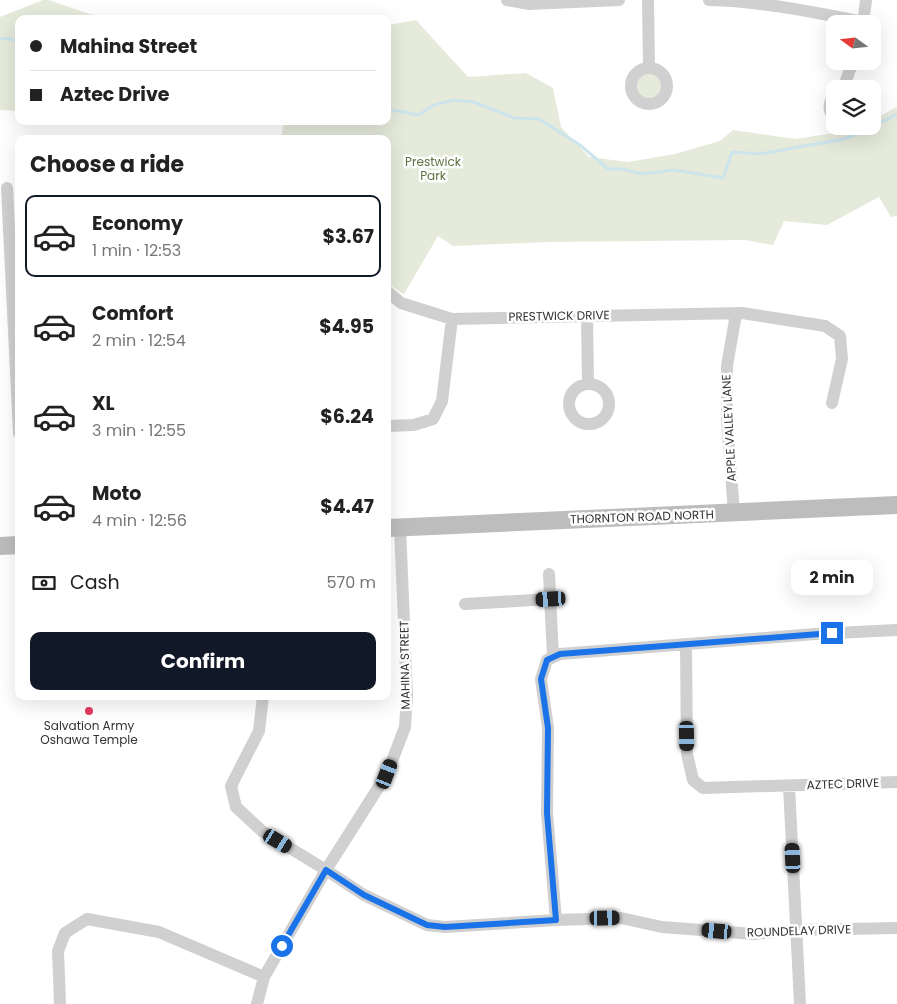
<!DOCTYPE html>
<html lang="en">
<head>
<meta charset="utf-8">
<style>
	:root { --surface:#fff; --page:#f6f6f6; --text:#222; --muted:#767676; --line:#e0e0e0; --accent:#111827 }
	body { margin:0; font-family:Poppins,sans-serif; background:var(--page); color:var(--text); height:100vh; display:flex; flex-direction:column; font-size:19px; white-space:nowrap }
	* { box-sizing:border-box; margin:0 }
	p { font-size:16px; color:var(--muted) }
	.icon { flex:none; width:28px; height:28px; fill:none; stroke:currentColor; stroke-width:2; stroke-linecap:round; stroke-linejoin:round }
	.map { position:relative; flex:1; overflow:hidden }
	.drawer { position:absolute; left:15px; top:135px; width:376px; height:565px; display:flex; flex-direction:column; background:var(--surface); border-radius:10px; box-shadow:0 5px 20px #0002 }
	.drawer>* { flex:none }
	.top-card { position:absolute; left:15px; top:15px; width:376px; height:110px; border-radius:10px; box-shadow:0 5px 20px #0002; display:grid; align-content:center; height:110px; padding:0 15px; background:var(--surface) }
	.needle { width:32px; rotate:285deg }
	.fabs { position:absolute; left:826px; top:15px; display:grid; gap:10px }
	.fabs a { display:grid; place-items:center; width:55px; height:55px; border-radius:10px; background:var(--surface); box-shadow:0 5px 20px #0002; font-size:25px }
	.end { position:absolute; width:22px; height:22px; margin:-11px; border:6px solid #1a73e8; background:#fff; box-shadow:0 0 0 2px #fff }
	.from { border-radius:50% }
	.bubble { position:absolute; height:35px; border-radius:10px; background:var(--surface); box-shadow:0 5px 20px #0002; font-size:16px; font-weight:700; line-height:35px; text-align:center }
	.car { position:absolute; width:15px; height:30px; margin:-15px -8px; border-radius:6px; box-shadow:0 0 4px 1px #0007; background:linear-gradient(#222 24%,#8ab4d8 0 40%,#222 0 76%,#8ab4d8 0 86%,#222 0) }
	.top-card b { display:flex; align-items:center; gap:18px; height:48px; font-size:19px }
	.top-card b+b { border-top:1px solid var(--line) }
	.top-card i { width:12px; height:12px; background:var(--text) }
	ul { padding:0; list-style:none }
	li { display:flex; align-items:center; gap:15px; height:82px; margin:0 10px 8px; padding:0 5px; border:2px solid transparent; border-radius:10px }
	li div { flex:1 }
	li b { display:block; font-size:19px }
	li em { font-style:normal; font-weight:700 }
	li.current { border-color:var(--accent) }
	li>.icon { width:45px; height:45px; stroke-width:1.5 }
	h2 { padding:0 15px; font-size:22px; line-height:60px }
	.pay { display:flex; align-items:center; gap:12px; height:55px; padding:0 15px; font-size:19px }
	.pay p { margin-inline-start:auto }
	.action { display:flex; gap:10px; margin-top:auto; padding:10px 15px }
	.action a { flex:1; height:58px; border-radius:10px; background:var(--accent); color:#fff; font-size:20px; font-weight:700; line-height:58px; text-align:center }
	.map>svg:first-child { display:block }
	.green { fill:#e5eadb }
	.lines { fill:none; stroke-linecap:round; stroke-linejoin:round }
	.stream { stroke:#cce4ec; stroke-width:3 }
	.minor { stroke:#d0d0d0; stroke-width:12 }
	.secondary { stroke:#bdbdbd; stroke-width:18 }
	.route { stroke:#1a73e8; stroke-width:6 }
	.poi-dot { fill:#e6395e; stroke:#fff; stroke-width:2 }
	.labels { text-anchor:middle; stroke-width:5; stroke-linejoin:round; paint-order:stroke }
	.park-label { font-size:12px; fill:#5d703f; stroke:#fff }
	.street-label { font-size:12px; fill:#333; stroke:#fff }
	.poi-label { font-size:12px; fill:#333; stroke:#fff }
</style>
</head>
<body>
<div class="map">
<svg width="897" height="1004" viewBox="0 0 897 1004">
	<rect width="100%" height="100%" fill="#fff"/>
	<path class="green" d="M43 0H49L86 13 112 19H19V111L0 110V17Z
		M416 20 468 77 526 73 553 88 561 127 589 157 628 162 675 154 720 141 733 130 796 139 853 130 860 126H872L873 120 897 107V216L891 217 879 197 827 225 784 221 773 245 745 240 548 242 453 246 438 236 404 294 388 284V139H281L284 121H388V25Z
		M634 86a14 14 0 1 1 28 0a14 14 0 1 1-28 0Z"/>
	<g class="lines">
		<path class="stream" d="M0 39 8 38 19 42
			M388 109 419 115 434 105 454 100 474 102 514 118 539 119 580 145 608 169H623L642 174 674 170 723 178 732 152 760 154 844 139 860 133 897 114"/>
		<path class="minor" d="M507 0 529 4 619 0
			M648 0 649 68
			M709 0C761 1 812 12 864 22
			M863 24 866 0
			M631 86a18 18 0 1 1 36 0a18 18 0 1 1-36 0Z
			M843 89 853 61
			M835 95C828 103 828 111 835 119
			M7 188 19 433
			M388 292 401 303 452 319 742 313 825 326 840 336 842 359 832 403
			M587 315 588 384
			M569 404a20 20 0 1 1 40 0a20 20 0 1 1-40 0Z
			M388 426 414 425 433 419 442 401 452 319
			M734 513 727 419V366L736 314
			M549 574 553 657
			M465 604 551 599
			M686 644 687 754 693 780 703 788 897 782
			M263 696 259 731 231 786 236 807 262 831 326 870 364 895 427 925 445 927 556 920 621 918 662 927 754 934 796 930 897 928
			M789 786 800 1004
			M556 920 547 813 548 728 541 679 547 660 560 654 815 634 897 630
			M60 1004 58 951 65 933 87 919 159 932 264 977
			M257 1004 264 977 326 870 387 774 405 727 407 695 400 527"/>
		<path class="secondary" d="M388 528 897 505
			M0 546 19 545"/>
	</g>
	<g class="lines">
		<path class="route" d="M282 946 326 870 364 895 427 925 445 927 556 920 547 813 548 728 541 679 547 660 560 654 832 633"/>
	</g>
	<circle class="poi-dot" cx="89" cy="711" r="5"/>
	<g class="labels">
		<g class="park-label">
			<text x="433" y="166">Prestwick<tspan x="433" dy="14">Park</tspan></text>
		</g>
		<g class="street-label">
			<text transform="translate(559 316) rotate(-1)" y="4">PRESTWICK DRIVE</text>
			<text transform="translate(729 428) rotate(-93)" y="4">APPLE VALLEY LANE</text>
			<text transform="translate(642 517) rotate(-2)" y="4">THORNTON ROAD NORTH</text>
			<text transform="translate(405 665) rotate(-91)" y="4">MAHINA STREET</text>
			<text transform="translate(843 784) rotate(-2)" y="4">AZTEC DRIVE</text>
			<text transform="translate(799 931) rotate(-2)" y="4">ROUNDELAY DRIVE</text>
		</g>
		<g class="poi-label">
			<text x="89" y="730">Salvation Army<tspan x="89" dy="14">Oshawa Temple</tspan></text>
		</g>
	</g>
</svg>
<div class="fabs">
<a><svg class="needle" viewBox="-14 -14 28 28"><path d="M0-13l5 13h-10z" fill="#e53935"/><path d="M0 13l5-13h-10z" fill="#767676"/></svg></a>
<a><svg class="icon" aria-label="layers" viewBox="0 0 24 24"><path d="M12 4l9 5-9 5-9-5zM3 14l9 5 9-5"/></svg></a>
</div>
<i class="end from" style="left:282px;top:946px"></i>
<i class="end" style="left:832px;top:633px"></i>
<div class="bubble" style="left:791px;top:560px;width:82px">2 min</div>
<i class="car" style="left:551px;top:599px;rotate:267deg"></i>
<i class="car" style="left:687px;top:736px;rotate:179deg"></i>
<i class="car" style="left:387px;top:774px;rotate:21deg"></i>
<i class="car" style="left:278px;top:841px;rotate:121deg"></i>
<i class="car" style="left:793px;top:858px;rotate:357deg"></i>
<i class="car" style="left:605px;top:918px;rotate:89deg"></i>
<i class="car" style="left:717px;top:931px;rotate:275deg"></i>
<div class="top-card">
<b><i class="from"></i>Mahina Street</b>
<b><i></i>Aztec Drive</b>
</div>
<section class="drawer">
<h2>Choose a ride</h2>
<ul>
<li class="current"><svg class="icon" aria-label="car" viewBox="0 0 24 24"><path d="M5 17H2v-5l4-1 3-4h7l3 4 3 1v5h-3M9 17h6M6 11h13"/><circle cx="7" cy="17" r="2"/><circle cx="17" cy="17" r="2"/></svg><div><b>Economy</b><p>1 min · 12:53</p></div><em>$3.67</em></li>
<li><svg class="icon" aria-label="car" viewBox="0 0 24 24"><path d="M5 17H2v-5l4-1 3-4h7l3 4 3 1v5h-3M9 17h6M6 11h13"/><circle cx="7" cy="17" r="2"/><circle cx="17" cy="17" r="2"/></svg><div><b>Comfort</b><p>2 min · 12:54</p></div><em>$4.95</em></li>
<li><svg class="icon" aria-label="car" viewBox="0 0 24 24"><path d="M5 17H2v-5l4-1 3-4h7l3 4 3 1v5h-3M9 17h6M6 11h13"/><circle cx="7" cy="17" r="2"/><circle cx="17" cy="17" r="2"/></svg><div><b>XL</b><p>3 min · 12:55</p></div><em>$6.24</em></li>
<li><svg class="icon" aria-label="car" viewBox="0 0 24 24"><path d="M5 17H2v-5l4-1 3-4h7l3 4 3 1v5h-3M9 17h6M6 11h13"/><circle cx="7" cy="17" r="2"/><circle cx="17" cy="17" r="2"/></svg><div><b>Moto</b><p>4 min · 12:56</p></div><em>$4.47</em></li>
</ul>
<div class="pay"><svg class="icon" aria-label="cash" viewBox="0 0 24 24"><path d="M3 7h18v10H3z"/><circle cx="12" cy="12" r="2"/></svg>Cash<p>570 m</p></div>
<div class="action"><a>Confirm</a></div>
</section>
</div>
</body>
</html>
